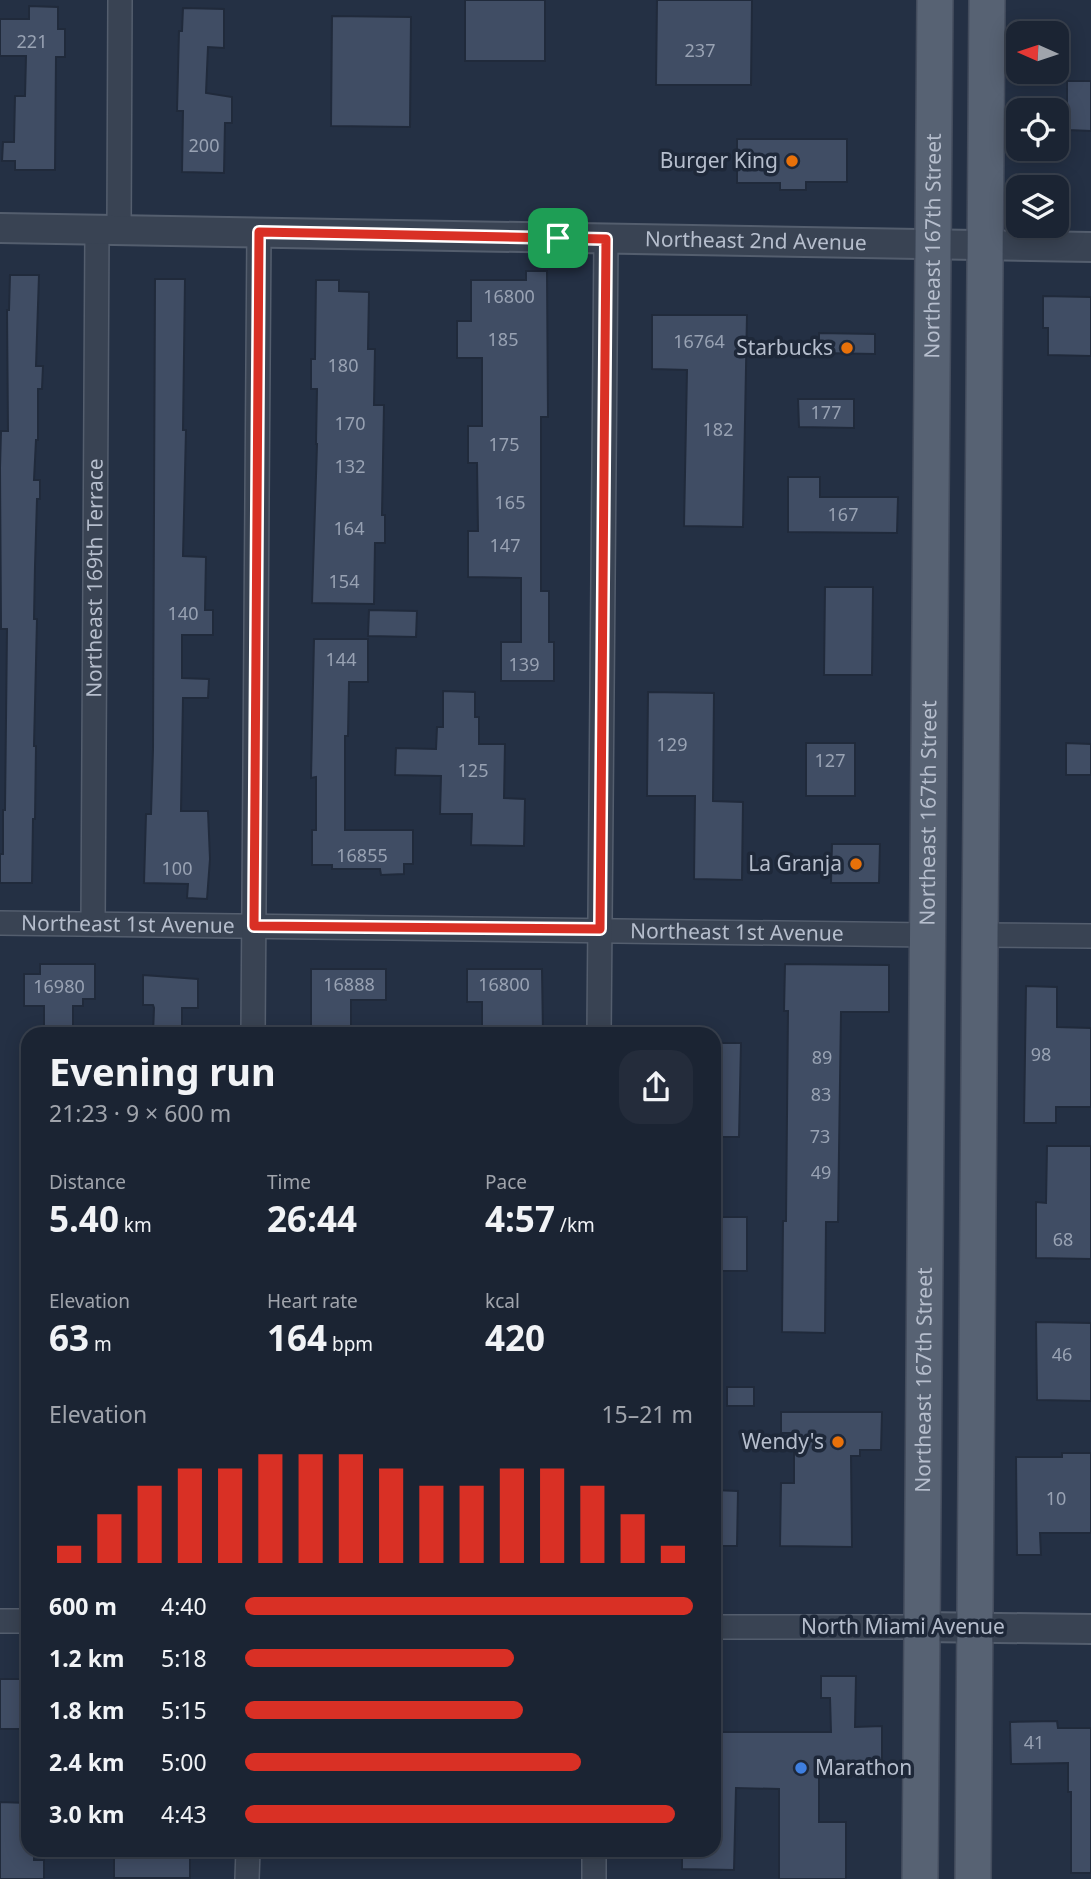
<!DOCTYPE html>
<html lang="en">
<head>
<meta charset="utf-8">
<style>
	:root { --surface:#1b2433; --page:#242c3b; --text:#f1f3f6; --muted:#a0a4ac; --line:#39414e; --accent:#d93025 }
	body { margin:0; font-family:"Noto Sans",sans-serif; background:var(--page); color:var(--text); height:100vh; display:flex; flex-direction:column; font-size:26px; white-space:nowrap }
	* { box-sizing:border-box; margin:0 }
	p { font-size:23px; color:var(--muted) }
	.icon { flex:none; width:38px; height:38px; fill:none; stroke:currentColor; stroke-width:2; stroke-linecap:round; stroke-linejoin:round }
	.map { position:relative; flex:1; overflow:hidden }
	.drawer { position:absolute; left:21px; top:1027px; width:700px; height:830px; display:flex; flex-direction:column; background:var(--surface); border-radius:21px; box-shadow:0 4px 18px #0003,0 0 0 2px var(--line) }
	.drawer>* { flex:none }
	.needle { width:46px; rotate:273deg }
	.buttons { position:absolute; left:1006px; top:21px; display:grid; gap:14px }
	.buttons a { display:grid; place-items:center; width:63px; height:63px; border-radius:14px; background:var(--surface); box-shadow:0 4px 18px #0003,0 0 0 2px var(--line); font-size:35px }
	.pin { position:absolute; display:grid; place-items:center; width:60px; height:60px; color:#fff; margin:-30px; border-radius:14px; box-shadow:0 4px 10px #0006 }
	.round { display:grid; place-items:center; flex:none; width:74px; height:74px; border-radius:21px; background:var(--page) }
	.head { display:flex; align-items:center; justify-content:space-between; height:119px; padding:0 28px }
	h1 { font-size:38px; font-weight:700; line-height:52px }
	.stats { display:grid; grid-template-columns:repeat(3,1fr); gap:10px; height:119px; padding:7px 28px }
	.stats div { display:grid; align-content:center }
	.stats b { font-size:35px; font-weight:700 }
	.stats small { font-size:19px; font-weight:400 }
	.stats p { font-size:19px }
	.chart { height:196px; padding:14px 28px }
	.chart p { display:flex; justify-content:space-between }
	.chart svg { width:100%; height:126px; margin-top:7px; stroke:var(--accent); stroke-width:6 }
	ul { padding:0 28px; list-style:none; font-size:23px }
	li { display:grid; grid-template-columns:112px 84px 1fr; align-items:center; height:52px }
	li i { height:18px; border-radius:9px; background:var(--accent) }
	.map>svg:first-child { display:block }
	.building { fill:#404d64; stroke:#202a3b; stroke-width:2 }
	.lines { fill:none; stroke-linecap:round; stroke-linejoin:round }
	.minor-casing { stroke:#545e6e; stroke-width:26 }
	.tertiary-casing { stroke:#545e6e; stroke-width:32 }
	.primary-casing { stroke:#434c5d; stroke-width:38 }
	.minor { stroke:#394353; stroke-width:23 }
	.tertiary { stroke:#394353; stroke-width:28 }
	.primary { stroke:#576273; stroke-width:35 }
	.route-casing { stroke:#fff; stroke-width:14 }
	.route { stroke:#d93025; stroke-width:9 }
	.food-dot { fill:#e8710a; stroke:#1e2839; stroke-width:2.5 }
	.shop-dot { fill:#3f7fe0; stroke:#1e2839; stroke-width:2.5 }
	.labels { text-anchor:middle; stroke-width:7; stroke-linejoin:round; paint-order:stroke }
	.number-label { font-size:18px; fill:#98a2b3 }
	.poi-label { font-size:21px; fill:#b6becd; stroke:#1e2839; text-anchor:end }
	.street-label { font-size:21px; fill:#b6becd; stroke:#1e2839 }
</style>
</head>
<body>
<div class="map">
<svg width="1091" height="1879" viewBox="0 0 1091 1879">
	<rect width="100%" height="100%" fill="#243044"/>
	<path class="building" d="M 465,0 L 545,0 L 545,61 L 465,61 Z
		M 657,0 L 752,0 L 751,85 L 656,85 Z
		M 29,6 L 58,7 L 58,29 L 65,29 L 65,57 L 56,57 L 55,170 L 15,170 L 15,161 L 2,161 L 3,142 L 14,142 L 15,96 L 25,96 L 26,56 L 0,56 L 0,19 L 29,19 Z
		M 183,8 L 224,9 L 224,48 L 208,47 L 206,93 L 232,97 L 232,123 L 225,123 L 224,173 L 182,172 L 183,111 L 177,111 L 179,31 L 182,31 Z
		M 332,16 L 411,17 L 410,127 L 331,126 Z
		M 1067,81 L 1091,81 L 1091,131 L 1067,130 Z
		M 737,139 L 847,139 L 847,182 L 806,182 L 806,190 L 780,190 L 780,183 L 737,183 Z
		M 526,271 L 547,271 L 548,417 L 541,417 L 541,591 L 549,591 L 549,642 L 554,642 L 554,681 L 501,681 L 501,642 L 521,642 L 521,578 L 468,577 L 468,531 L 478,531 L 477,463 L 468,463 L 468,426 L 482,426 L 482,358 L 457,358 L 457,321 L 471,321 L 471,280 L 526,280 Z
		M 10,275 L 39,275 L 36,366 L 43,366 L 42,389 L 38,389 L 38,440 L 36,440 L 34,480 L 40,480 L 40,499 L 37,499 L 35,566 L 34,619 L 37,619 L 34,746 L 36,746 L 35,819 L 33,819 L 32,883 L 0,883 L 0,854 L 3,854 L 3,810 L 5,810 L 7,629 L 1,629 L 0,468 L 1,431 L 8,431 L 7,310 L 9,310 Z
		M 155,279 L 185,279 L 183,430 L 186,430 L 183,556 L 206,557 L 205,610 L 213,610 L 213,635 L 182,635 L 182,678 L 209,679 L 208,698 L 183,698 L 181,811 L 208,811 L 210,859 L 207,899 L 187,898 L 188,884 L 144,883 L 146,814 L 151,814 L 153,750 Z
		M 316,280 L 339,280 L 339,291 L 369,292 L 368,349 L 375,349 L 374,405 L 384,405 L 382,515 L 385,515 L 385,543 L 375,543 L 374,604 L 312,603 L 317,444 L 316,444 L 317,389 L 311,389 L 311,359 L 315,359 Z
		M 1043,296 L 1091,297 L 1091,356 L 1048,355 L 1048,328 L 1043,328 Z
		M 652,315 L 747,315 L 743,527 L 684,526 L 687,370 L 652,369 Z
		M 819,333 L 875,334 L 875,354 L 819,353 Z
		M 798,399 L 854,399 L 854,428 L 799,427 Z
		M 788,477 L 820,477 L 820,497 L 898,497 L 897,533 L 788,532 Z
		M 825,587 L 873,587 L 872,675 L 824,675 Z
		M 369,610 L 417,611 L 416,637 L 368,636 Z
		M 314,639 L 368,639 L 368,682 L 349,682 L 348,736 L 345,736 L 345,830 L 413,830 L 413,864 L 404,864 L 404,874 L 381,875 L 380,869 L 332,869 L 332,865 L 312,865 L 312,830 L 316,830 L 316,777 L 311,778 Z
		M 443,691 L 475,692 L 475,717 L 479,717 L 479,744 L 505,744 L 504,798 L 525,799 L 524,846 L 471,845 L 472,814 L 440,814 L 441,776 L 395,775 L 396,748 L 436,749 L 437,727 L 443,727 Z
		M 648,692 L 714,693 L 713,801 L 743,802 L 742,880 L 694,879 L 695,796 L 647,796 Z
		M 806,743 L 855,743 L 855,796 L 806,796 Z
		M 1066,743 L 1091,744 L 1091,775 L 1066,775 Z
		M 832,844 L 880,844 L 879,883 L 831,883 Z
		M 40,964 L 95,964 L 95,999 L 83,999 L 83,1006 L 73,1006 L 73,1034 L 44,1034 L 44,1006 L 24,1006 L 24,974 L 40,974 Z
		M 785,964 L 889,965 L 889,1012 L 841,1012 L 838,1222 L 826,1222 L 825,1333 L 782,1332 L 783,1221 L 786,1221 L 788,1011 L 784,1011 Z
		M 311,969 L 386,969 L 386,1000 L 351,1000 L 351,1034 L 311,1034 Z
		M 467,969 L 542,969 L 543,1034 L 482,1034 L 482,1002 L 467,1002 Z
		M 143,975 L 198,979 L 198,1008 L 182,1008 L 182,1034 L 153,1034 L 154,1008 L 153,1005 L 143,1005 Z
		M 1026,986 L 1057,987 L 1057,1027 L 1091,1028 L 1091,1107 L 1056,1107 L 1056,1123 L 1024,1123 Z
		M 714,1043 L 741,1043 L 739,1137 L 714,1137 Z
		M 1047,1146 L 1091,1146 L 1091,1259 L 1036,1258 L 1036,1202 L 1046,1203 Z
		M 714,1217 L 747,1217 L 747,1271 L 714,1271 Z
		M 1036,1322 L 1091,1323 L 1091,1401 L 1037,1400 Z
		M 727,1387 L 754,1387 L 754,1406 L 727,1406 Z
		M 781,1412 L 882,1412 L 881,1450 L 860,1450 L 860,1456 L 851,1456 L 852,1547 L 780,1546 L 781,1483 L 794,1483 L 794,1433 L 781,1433 Z
		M 1062,1453 L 1091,1453 L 1091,1533 L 1040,1533 L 1041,1555 L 1017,1555 L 1016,1457 L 1062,1457 Z
		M 714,1490 L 738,1491 L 737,1546 L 714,1546 Z
		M 821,1676 L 856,1676 L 855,1727 L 882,1726 L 882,1767 L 819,1768 L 819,1822 L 846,1822 L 846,1879 L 779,1879 L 779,1789 L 736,1788 L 734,1870 L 682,1869 L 682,1850 L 714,1850 L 714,1732 L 831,1732 L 830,1698 L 821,1698 Z
		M 0,1679 L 28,1679 L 28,1729 L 0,1729 Z
		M 1057,1721 L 1058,1728 L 1091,1728 L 1091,1873 L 1071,1873 L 1071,1792 L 1068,1792 L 1068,1763 L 1011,1764 L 1010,1722 Z
		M 0,1802 L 28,1803 L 28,1850 L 34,1850 L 34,1860 L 44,1860 L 44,1879 L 0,1879 Z
		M 114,1850 L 190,1850 L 190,1878 L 114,1878 Z"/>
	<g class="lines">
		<defs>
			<g id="minor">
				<path d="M 119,230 L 120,0"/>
				<path id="s1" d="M 0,923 L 928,935"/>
				<path id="s2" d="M 93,924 L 97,230"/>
				<path d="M 980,935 L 1091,936"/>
				<path d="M 253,1034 L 259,232"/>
				<path d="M 599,1034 L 606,239"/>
				<path d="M 0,1621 L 28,1621"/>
				<path d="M 714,1627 L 922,1627"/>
				<path d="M 247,1879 L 248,1850"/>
				<path d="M 594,1879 L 594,1850"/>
			</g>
			<g id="tertiary">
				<path id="s3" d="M 0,228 L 1091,247"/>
				<path d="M 922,1627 L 1091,1629"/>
			</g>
			<g id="primary">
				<path id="s4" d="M 920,1879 L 935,0"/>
				<path d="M 973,1879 L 987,0"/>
			</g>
		</defs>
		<use href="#minor" class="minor-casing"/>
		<use href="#tertiary" class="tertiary-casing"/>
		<use href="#primary" class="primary-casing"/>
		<use href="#minor" class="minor"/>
		<use href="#tertiary" class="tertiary"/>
		<use href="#primary" class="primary"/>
	</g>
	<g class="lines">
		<defs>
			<path id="route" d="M 259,232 L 606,239 L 600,929 L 254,926 Z"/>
		</defs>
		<use href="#route" class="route-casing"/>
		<use href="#route" class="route"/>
	</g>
	<g class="food-dot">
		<circle cx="792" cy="161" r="7"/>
		<circle cx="847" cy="348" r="7"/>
		<circle cx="856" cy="864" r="7"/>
		<circle cx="838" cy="1442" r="7"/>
	</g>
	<circle class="shop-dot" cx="801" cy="1768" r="7"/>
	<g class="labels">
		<g class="number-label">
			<text x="32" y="48">221</text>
			<text x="700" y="57">237</text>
			<text x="204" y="152">200</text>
			<text x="509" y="303">16800</text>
			<text x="503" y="346">185</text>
			<text x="699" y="348">16764</text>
			<text x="343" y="372">180</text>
			<text x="826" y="419">177</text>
			<text x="350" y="430">170</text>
			<text x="718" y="436">182</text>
			<text x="504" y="451">175</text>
			<text x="350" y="473">132</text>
			<text x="510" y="509">165</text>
			<text x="843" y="521">167</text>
			<text x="349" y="535">164</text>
			<text x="505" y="552">147</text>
			<text x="344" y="588">154</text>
			<text x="183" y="620">140</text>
			<text x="341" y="666">144</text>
			<text x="524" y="671">139</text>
			<text x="672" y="751">129</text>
			<text x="830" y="767">127</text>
			<text x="473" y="777">125</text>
			<text x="362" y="862">16855</text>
			<text x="177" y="875">100</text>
			<text x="349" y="991">16888</text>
			<text x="504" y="991">16800</text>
			<text x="59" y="993">16980</text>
			<text x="1041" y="1061">98</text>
			<text x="822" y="1064">89</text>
			<text x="821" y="1101">83</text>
			<text x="820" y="1143">73</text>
			<text x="821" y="1179">49</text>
			<text x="1063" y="1246">68</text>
			<text x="1062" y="1361">46</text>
			<text x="1056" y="1505">10</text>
			<text x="1034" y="1749">41</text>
		</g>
		<g class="poi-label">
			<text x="778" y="168">Burger King</text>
			<text x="833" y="355">Starbucks</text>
			<text x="842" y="871">La Granja</text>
			<text x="824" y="1449">Wendy's</text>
			<text x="815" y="1775" text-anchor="start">Marathon</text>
		</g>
		<g class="street-label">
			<text dy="7" stroke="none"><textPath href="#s3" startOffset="756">Northeast 2nd Avenue</textPath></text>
			<text dy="7" stroke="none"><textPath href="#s4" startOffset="1633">Northeast 167th Street</textPath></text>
			<text dy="7" stroke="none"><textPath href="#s2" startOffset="346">Northeast 169th Terrace</textPath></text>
			<text dy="7" stroke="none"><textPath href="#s4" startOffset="1066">Northeast 167th Street</textPath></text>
			<text dy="7" stroke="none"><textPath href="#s1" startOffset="128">Northeast 1st Avenue</textPath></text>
			<text dy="7" stroke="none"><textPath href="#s1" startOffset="737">Northeast 1st Avenue</textPath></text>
			<text dy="7" stroke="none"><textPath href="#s4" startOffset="499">Northeast 167th Street</textPath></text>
			<text x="903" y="1634">North Miami Avenue</text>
		</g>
	</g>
</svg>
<div class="buttons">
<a><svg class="needle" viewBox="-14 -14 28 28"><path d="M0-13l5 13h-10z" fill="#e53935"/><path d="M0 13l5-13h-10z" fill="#a0a4ac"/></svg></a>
<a><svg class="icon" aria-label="locate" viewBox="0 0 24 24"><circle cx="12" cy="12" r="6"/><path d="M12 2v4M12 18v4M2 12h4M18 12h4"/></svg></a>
<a><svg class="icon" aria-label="layers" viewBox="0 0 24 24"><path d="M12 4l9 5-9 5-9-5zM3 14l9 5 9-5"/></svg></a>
</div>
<div class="pin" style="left:558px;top:238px;background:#1e9e55"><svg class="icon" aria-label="arrive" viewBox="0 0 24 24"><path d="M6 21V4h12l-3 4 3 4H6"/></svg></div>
<section class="drawer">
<div class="head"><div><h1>Evening run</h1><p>21:23 · 9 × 600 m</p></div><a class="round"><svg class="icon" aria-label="share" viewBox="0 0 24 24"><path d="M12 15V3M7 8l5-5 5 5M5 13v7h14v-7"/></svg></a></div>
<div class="stats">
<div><p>Distance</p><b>5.40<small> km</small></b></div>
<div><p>Time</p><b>26:44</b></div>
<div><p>Pace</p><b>4:57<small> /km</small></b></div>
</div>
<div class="stats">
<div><p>Elevation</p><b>63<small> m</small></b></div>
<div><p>Heart rate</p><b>164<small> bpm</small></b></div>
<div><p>kcal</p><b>420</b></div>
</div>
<div class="chart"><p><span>Elevation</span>15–21 m</p>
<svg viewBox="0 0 160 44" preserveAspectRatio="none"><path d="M5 44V38M15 44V27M25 44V17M35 44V11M45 44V11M55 44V6M65 44V6M75 44V6M85 44V11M95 44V17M105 44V17M115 44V11M125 44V11M135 44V17M145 44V27M155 44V38"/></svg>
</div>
<ul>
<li><b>600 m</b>4:40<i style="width:100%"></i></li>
<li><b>1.2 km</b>5:18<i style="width:60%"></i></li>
<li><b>1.8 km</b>5:15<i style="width:62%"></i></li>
<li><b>2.4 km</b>5:00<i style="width:75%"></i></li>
<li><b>3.0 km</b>4:43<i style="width:96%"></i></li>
</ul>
</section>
</div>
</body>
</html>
